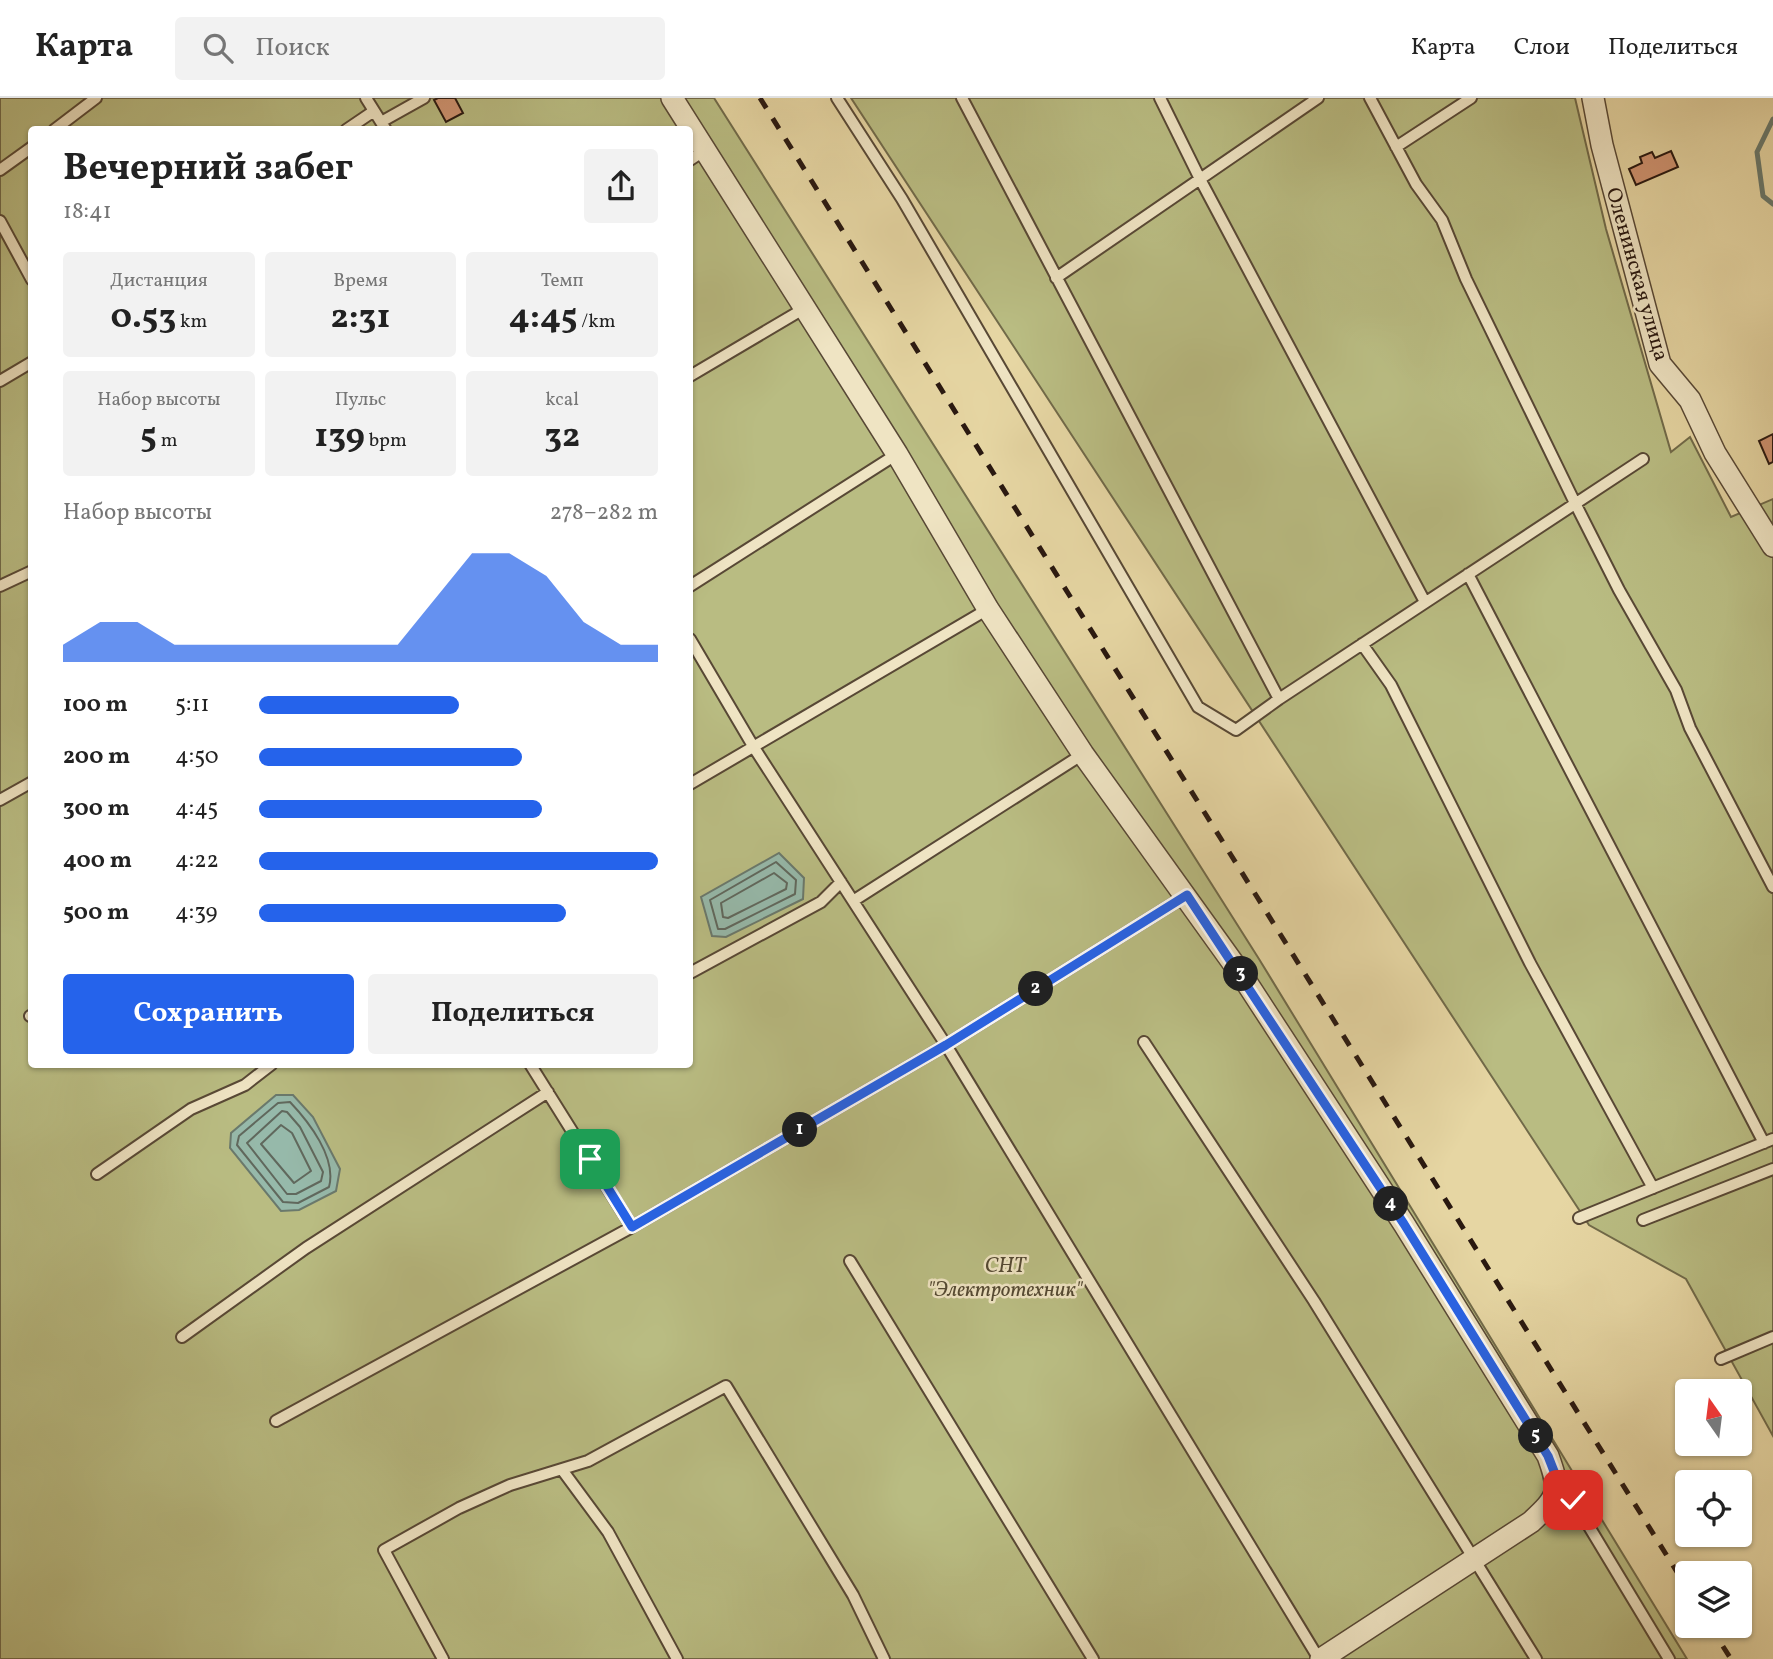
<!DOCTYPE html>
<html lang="ru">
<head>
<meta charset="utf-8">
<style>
	:root { --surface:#fff; --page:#f2f2f2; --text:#222; --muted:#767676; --line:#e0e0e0; --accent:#2563eb }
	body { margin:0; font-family:Vollkorn,serif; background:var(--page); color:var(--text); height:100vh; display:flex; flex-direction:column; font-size:26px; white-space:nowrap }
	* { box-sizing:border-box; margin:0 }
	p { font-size:23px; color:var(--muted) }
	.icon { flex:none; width:38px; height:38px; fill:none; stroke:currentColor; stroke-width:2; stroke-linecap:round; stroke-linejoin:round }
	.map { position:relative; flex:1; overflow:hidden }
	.side { position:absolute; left:28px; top:28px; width:665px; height:942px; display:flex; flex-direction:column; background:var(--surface); border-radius:7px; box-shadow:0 2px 5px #0004 }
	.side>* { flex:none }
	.needle { width:46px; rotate:346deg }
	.controls { position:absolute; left:1675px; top:1281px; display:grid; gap:14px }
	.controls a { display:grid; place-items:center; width:77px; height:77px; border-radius:7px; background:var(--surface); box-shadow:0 2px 5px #0004; font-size:35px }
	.pin { position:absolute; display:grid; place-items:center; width:60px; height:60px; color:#fff; margin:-30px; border-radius:14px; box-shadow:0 4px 10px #0006 }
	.km { position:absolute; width:35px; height:35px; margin:-18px; border-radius:50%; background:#222; color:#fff; font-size:19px; line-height:35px; text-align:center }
	.round { display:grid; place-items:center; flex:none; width:74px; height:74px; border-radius:7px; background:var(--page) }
	.headline { display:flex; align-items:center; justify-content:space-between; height:119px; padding:0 35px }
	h1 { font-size:38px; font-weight:700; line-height:52px }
	.figures { display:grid; grid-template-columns:repeat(3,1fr); gap:10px; height:119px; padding:7px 35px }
	.figures div { display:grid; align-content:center; border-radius:7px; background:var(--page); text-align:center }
	.figures b { font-size:35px; font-weight:700 }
	.figures small { font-size:19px; font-weight:400 }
	.figures p { font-size:19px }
	.chart { height:196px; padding:14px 35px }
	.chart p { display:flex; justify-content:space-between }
	.chart svg { width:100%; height:126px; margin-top:7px; fill:var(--accent); opacity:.7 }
	.action { display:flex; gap:14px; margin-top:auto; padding:14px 35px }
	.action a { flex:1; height:80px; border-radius:7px; background:var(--accent); color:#fff; font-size:28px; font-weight:700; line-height:80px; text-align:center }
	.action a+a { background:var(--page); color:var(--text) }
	ul { padding:0 35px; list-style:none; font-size:23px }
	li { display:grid; grid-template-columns:112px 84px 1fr; align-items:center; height:52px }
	li i { height:18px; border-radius:9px; background:var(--accent) }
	header { display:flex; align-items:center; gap:42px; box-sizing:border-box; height:98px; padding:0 35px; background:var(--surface); border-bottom:2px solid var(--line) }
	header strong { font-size:33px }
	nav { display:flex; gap:38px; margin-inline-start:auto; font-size:24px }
	.search { width:490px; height:63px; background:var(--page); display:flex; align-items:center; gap:18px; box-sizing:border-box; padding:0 24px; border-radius:7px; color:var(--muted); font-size:26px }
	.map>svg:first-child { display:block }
	.green { fill:#b9bc82; stroke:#716a49; stroke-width:2; fill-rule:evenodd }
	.water { fill:#96b9aa; stroke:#6a796c; stroke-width:2 }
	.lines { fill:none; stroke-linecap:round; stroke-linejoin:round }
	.shore { stroke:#60685d; stroke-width:2 }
	.stream { stroke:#6a796c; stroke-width:5 }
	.building { fill:#d09472; stroke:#291810; stroke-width:2 }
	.lane-casing { stroke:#584835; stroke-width:14 }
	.street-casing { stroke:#584835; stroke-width:24 }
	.lane { stroke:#efe4c3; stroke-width:10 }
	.street { stroke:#efe4c3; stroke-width:21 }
	.rail { stroke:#291810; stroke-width:5; stroke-dasharray:12 12; stroke-linecap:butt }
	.route-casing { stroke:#fff; stroke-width:14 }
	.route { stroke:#2563eb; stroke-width:9 }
	.labels { text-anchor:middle; stroke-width:5; stroke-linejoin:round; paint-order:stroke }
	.street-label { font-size:21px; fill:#291810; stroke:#efe4c3 }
	.park-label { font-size:21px; font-style:italic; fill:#544932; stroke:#efe4c3 }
</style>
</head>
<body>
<header>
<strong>Карта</strong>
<div class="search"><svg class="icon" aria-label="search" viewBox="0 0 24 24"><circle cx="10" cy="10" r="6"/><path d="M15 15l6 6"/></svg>Поиск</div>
<nav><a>Карта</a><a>Слои</a><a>Поделиться</a></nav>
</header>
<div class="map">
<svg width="1773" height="1561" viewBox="0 0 1773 1561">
	<rect width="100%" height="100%" fill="#e6d6a3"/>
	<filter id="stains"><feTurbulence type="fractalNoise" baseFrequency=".00286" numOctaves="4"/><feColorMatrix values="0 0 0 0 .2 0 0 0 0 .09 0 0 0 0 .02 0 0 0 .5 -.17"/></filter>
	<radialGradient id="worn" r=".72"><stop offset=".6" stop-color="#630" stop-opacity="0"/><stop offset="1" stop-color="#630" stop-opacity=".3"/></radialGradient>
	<path class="green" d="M 0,0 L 714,0 L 1259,861 L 1687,1561 L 0,1561 ZM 32,32 L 690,32 L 690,966 L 32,966 Z
		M 851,0 L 1575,0 L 1606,131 L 1671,354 L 1690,339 L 1731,419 L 1773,401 L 1773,1338 L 1686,1181 L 1589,1127 Z"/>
	<path class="water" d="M 779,755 L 804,780 L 803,801 L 726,839 L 712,838 L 701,799 Z
		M 276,997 L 293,997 L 313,1019 L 340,1071 L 336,1093 L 299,1112 L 281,1113 L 230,1050 L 231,1035 Z"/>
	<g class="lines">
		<path class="shore" d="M 776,764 L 796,782 L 795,796 L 725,831 L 718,831 L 710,802 Z
			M 774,775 L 787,785 L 786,791 L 728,820 L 723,819 L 721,805 Z
			M 290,1004 C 309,1024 337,1060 329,1089 L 298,1105 L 283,1104 L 237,1047 L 239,1038 L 278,1005 Z
			M 282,1013 L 287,1014 L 300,1029 L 323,1074 L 321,1083 L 296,1096 L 287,1096 L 247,1045 Z
			M 281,1027 L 292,1035 L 311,1073 L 294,1085 L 261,1046 Z"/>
		<path class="stream" d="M 1773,21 L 1757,54 L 1763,98 L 1773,106"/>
	</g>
	<path class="building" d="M 438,0 L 455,0 L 463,15 L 446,24 L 434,2 Z
		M 1671,53 L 1678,69 L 1636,87 L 1629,71 L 1642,65 L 1640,59 L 1652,54 L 1655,60 Z
		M 1773,336 L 1773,364 L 1769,366 L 1759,343 Z"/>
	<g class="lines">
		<defs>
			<path id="lane" d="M 366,0 L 386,32
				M 837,0 L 902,101 L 1198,609 L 1236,632 L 1279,601 L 1643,361
				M 962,0 L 1279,601
				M 1160,0 L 1200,81 L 1425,504
				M 1370,0 L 1416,86 L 1442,122 L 1466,181 L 1575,405 L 1619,492 L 1676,592 L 1690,630 L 1773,789
				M 381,24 L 424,0
				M 54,32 L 96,0
				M 346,32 L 374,13
				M 1396,49 L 1471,0
				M 690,62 L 705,52
				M 0,72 L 32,49
				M 0,123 L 32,182
				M 1056,180 L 1318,0
				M 690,278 L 805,210
				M 0,283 L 32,264
				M 1468,476 L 1764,1045
				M 0,488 L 32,473
				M 690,488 L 897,356
				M 690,541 L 753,648 L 946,947 L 1319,1561
				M 1362,546 L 1391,587 L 1530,865 L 1653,1090
				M 690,686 L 988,511
				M 0,702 L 32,684
				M 853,803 L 1083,656
				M 690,875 L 821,804 L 841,784
				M 30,918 L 32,917
				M 1144,944 L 1314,1203 L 1536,1561
				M 530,966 L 632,1129
				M 97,1076 L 191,1011 L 245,987 L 272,966
				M 1579,1120 L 1773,1041
				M 1643,1122 L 1773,1071
				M 850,1163 L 1093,1561
				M 182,1239 L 306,1150 L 548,994
				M 1721,1261 L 1773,1239
				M 276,1323 L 632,1129 L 946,947 L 1187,797
				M 563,1373 L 608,1434 L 677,1561
				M 1557,1383 L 1573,1402 L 1669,1561
				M 443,1561 L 384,1452 L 459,1410 L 510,1387 L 588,1363 L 726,1288 L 853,1497 L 884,1561"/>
			<path id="street" d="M 672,0 L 897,356 L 988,511 L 1083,656 L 1241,876 L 1404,1126 L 1548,1358 C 1561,1394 1559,1398 1531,1424 L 1321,1561
				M 1593,0 L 1602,47 L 1660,266 L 1690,302 L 1715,355 L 1773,448"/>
		</defs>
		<use href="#lane" class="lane-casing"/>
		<use href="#street" class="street-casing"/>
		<use href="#lane" class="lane"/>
		<use href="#street" class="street"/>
		<path class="rail" d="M 760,0 L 1687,1490
			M 1710,1528 L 1731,1561"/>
	</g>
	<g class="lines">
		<defs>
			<path id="route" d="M 590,1061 L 632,1129 L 946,947 L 1187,797 L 1404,1126 L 1548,1358 L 1557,1381 L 1573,1402"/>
		</defs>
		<use href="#route" class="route-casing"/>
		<use href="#route" class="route"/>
	</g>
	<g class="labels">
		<g class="street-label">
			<text transform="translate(1638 176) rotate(74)" y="7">Оленинская улица</text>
		</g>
		<g class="park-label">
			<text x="1005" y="1174">СНТ<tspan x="1005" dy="24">"Электротехник"</tspan></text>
		</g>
	</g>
	<rect width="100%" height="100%" filter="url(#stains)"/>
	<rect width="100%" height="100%" fill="url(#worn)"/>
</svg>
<div class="controls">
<a><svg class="needle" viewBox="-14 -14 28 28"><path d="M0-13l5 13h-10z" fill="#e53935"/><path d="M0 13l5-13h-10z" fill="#767676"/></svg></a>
<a><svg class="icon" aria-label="locate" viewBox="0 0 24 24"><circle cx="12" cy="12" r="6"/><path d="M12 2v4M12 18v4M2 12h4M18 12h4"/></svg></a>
<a><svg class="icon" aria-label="layers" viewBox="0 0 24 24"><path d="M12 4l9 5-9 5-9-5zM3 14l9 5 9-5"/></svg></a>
</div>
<div class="pin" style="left:590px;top:1061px;background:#1e9e55"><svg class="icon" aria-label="arrive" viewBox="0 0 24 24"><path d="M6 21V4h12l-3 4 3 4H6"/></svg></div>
<div class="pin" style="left:1573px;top:1402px;background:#d93025"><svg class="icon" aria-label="check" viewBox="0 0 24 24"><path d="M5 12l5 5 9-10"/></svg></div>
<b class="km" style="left:800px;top:1032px">1</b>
<b class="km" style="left:1036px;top:891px">2</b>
<b class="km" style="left:1241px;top:876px">3</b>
<b class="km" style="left:1391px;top:1106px">4</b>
<b class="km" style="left:1536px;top:1338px">5</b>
<section class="side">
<div class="headline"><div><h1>Вечерний забег</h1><p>18:41</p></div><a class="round"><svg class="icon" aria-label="share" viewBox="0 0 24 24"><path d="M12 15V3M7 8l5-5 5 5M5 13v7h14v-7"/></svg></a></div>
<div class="figures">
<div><p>Дистанция</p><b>0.53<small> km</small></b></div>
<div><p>Время</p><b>2:31</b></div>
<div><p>Темп</p><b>4:45<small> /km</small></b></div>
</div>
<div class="figures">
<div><p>Набор высоты</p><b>5<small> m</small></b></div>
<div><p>Пульс</p><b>139<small> bpm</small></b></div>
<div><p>kcal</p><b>32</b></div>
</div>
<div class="chart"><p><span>Набор высоты</span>278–282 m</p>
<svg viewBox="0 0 160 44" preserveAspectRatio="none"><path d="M0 44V38L10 30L20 30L30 38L40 38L50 38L60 38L70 38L80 38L90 38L100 22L110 6L120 6L130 14L140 30L150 38L160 38V44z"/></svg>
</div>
<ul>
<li><b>100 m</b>5:11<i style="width:50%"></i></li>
<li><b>200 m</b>4:50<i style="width:66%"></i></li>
<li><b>300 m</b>4:45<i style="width:71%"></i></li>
<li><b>400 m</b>4:22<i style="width:100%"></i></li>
<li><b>500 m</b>4:39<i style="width:77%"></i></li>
</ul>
<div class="action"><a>Сохранить</a><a>Поделиться</a></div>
</section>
</div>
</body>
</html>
